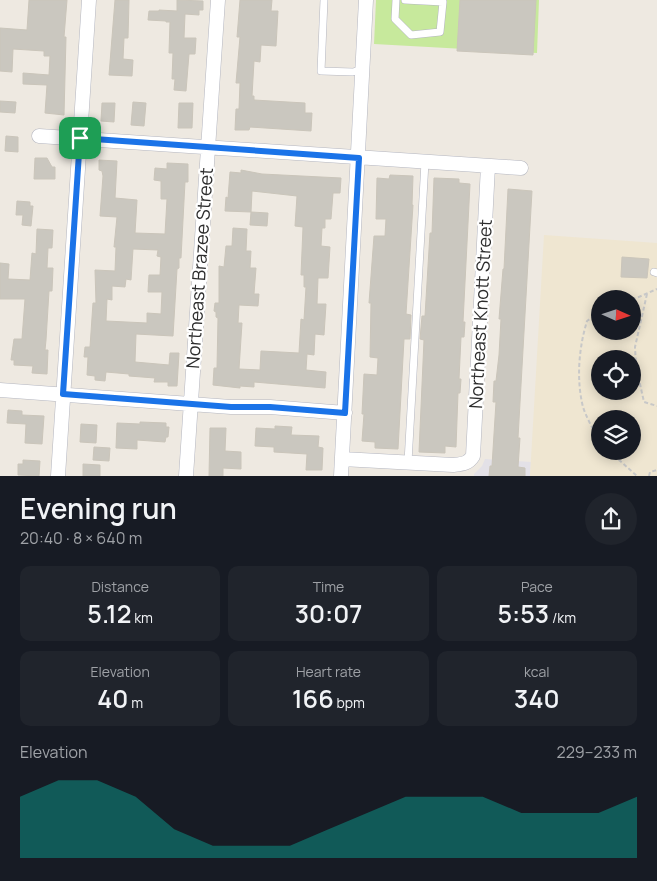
<!DOCTYPE html>
<html lang="en">
<head>
<meta charset="utf-8">
<style>
	:root { --surface:#171b24; --page:#20242c; --text:#f1f3f6; --muted:#9ea1a6; --accent:#0f766e }
	body { margin:0; font-family:Manrope,sans-serif; background:var(--page); color:var(--text); height:100vh; display:flex; flex-direction:column; font-size:19px; white-space:nowrap }
	* { box-sizing:border-box; margin:0 }
	p { font-size:16px; color:var(--muted) }
	.icon { flex:none; width:28px; height:28px; fill:none; stroke:currentColor; stroke-width:2; stroke-linecap:round; stroke-linejoin:round }
	.map { position:relative; height:476px; overflow:hidden }
	.details { display:flex; flex-direction:column; background:var(--surface); flex:1 }
	.details>* { flex:none }
	.needle { width:32px; rotate:93deg }
	.controls { position:absolute; left:591px; top:290px; display:grid; gap:10px }
	.controls a { display:grid; place-items:center; width:50px; height:50px; border-radius:50%; background:var(--surface); box-shadow:0 2px 12px #0003; font-size:25px }
	.pin { position:absolute; display:grid; place-items:center; width:42px; height:42px; color:#fff; margin:-21px; border-radius:10px; box-shadow:0 2px 8px #0006 }
	.round { display:grid; place-items:center; flex:none; width:52px; height:52px; border-radius:26px; background:var(--page) }
	.summary { display:flex; align-items:center; justify-content:space-between; height:85px; padding:0 20px }
	h1 { font-size:28px; font-weight:600; line-height:38px }
	.figures { display:grid; grid-template-columns:repeat(3,1fr); gap:8px; height:85px; padding:5px 20px }
	.figures div { display:grid; align-content:center; border-radius:10px; background:var(--page); text-align:center }
	.figures b { font-size:25px; font-weight:600 }
	.figures small { font-size:14px; font-weight:400 }
	.figures p { font-size:14px }
	.chart { height:140px; padding:10px 20px }
	.chart p { display:flex; justify-content:space-between }
	.chart svg { width:100%; height:90px; margin-top:5px; fill:var(--accent); opacity:.7 }
	.map>svg:first-child { display:block }
	.industrial { fill:#e3e1e7 }
	.education { fill:#efe6d1; fill-rule:evenodd }
	.pitch { fill:#c7e99c }
	.building { fill:#cac7bf; stroke:#cac5ba; fill-rule:evenodd }
	.lines { fill:none; stroke-linecap:round; stroke-linejoin:round }
	.service-casing { stroke:#b4b6c0; stroke-width:8 }
	.minor-casing { stroke:#b4b6c0; stroke-width:15 }
	.path { stroke:#c8c8c8; stroke-width:2; stroke-dasharray:4 2.5; stroke-linecap:butt }
	.service { stroke:#fff; stroke-width:7 }
	.minor { stroke:#fff; stroke-width:14 }
	.route-casing { stroke:#fff; stroke-width:10 }
	.route { stroke:#1a73e8; stroke-width:6 }
	.labels { text-anchor:middle; stroke-width:4.5; stroke-linejoin:round; paint-order:stroke }
	.street-label { font-size:18px; fill:#2d2d2d; stroke:#fff }
</style>
</head>
<body>
<div class="map">
<svg width="657" height="476" viewBox="0 0 657 476">
	<rect width="100%" height="100%" fill="#eee9e1"/>
	<path class="industrial" d="M 485,459 L 531,462 L 530,476 L 474,476 L 474,474 L 482,466 Z"/>
	<path class="education" d="M 544,235 L 657,243 L 657,476 L 530,476 ZM 600,299 L 632,299 L 632,331 L 600,331 ZM 600,359 L 632,359 L 632,391 L 600,391 ZM 600,419 L 632,419 L 632,451 L 600,451 Z"/>
	<path class="pitch" d="M 376,0 L 539,0 L 537,53 L 374,44 Z"/>
	<path class="building" d="M 29,0 L 67,0 L 64,37 L 66,37 L 64,115 L 45,113 L 47,85 L 23,84 L 23,73 L 49,75 L 50,56 L 44,56 L 44,51 L 13,49 L 12,72 L 0,71 L 0,28 L 27,30 Z
		M 115,0 L 129,0 L 128,38 L 124,38 L 123,59 L 133,60 L 132,76 L 109,75 Z
		M 177,0 L 203,1 L 203,10 L 199,10 L 199,15 L 185,14 L 184,38 L 196,38 L 195,54 L 189,54 L 186,91 L 174,90 L 175,79 L 172,79 L 173,53 L 169,53 L 170,22 L 166,22 L 166,21 L 148,20 L 149,11 L 159,11 L 159,10 L 177,11 Z
		M 240,0 L 272,0 L 271,11 L 278,11 L 276,46 L 261,45 L 260,62 L 254,61 L 252,96 L 254,96 L 254,100 L 305,103 L 305,113 L 312,113 L 311,131 L 250,127 L 249,130 L 235,130 L 236,109 L 239,109 L 240,83 L 236,83 L 240,37 L 237,37 Z
		M 460,0 L 536,0 L 533,55 L 457,51 Z
		M 0,101 L 16,102 L 15,113 L 0,112 Z
		M 133,102 L 146,103 L 144,126 L 131,125 Z
		M 102,103 L 115,103 L 114,122 L 101,121 Z
		M 179,103 L 193,103 L 192,128 L 178,128 Z
		M 6,136 L 18,137 L 18,152 L 5,151 Z
		M 35,158 L 47,158 L 52,167 L 55,167 L 55,179 L 34,179 Z
		M 99,160 L 117,161 L 115,198 L 137,200 L 135,233 L 165,234 L 167,199 L 161,199 L 161,181 L 154,180 L 155,168 L 167,169 L 167,163 L 188,164 L 188,182 L 185,182 L 181,258 L 179,258 L 179,268 L 177,269 L 173,336 L 136,334 L 135,362 L 169,365 L 170,353 L 179,353 L 177,386 L 168,386 L 168,382 L 154,382 L 155,378 L 129,376 L 129,374 L 106,372 L 105,381 L 95,380 L 95,376 L 87,375 L 88,357 L 84,357 L 85,347 L 90,347 L 93,303 L 96,303 L 95,270 L 115,271 L 116,247 L 114,247 L 117,217 L 100,216 L 103,176 L 102,171 L 99,170 ZM 133,249 L 158,250 L 157,256 L 161,257 L 160,275 L 149,275 L 148,292 L 162,292 L 161,314 L 147,313 L 147,323 L 106,321 L 107,299 L 112,300 L 112,286 L 125,287 L 126,279 L 131,280 Z
		M 241,170 L 262,174 L 341,178 L 340,193 L 333,193 L 331,219 L 325,219 L 325,228 L 322,228 L 321,246 L 330,247 L 328,278 L 318,278 L 317,304 L 326,304 L 324,335 L 315,334 L 314,355 L 307,354 L 306,370 L 326,372 L 325,388 L 254,382 L 254,387 L 240,386 L 240,388 L 213,385 L 214,368 L 217,368 L 218,318 L 216,317 L 216,312 L 214,311 L 215,303 L 219,303 L 219,266 L 224,267 L 226,246 L 232,246 L 233,228 L 247,229 L 246,251 L 251,251 L 250,268 L 256,268 L 254,294 L 259,294 L 258,306 L 239,305 L 238,323 L 242,323 L 239,369 L 260,370 L 261,351 L 299,353 L 301,319 L 304,320 L 306,287 L 304,287 L 304,275 L 301,275 L 303,227 L 295,226 L 297,196 L 252,191 L 251,212 L 225,211 L 226,197 L 228,198 L 230,172 L 241,173 Z
		M 390,175 L 413,176 L 412,205 L 413,205 L 406,314 L 411,315 L 410,339 L 404,339 L 398,449 L 375,448 L 375,442 L 362,441 L 364,414 L 362,414 L 364,374 L 377,375 L 378,358 L 370,357 L 371,303 L 369,303 L 374,236 L 385,236 L 386,219 L 376,219 L 377,178 L 389,179 Z
		M 434,178 L 459,179 L 459,183 L 470,184 L 463,322 L 465,322 L 464,337 L 461,337 L 459,379 L 461,379 L 460,393 L 458,393 L 456,447 L 445,446 L 445,453 L 419,452 L 424,340 L 420,339 L 422,316 L 425,316 L 430,233 L 432,233 Z
		M 508,189 L 532,191 L 518,438 L 520,438 L 518,467 L 525,468 L 525,476 L 489,476 L 490,466 L 492,466 L 496,402 L 493,402 L 494,381 L 496,381 L 499,355 L 501,319 L 499,319 L 503,269 L 504,269 Z
		M 17,201 L 30,202 L 30,206 L 33,206 L 31,226 L 22,225 L 23,215 L 16,215 Z
		M 251,212 L 268,213 L 267,226 L 250,225 Z
		M 37,229 L 53,230 L 52,248 L 48,248 L 47,268 L 53,268 L 52,291 L 49,291 L 46,340 L 45,350 L 48,350 L 47,374 L 32,373 L 33,366 L 14,365 L 14,360 L 11,360 L 14,339 L 22,339 L 25,299 L 0,299 L 0,263 L 9,264 L 8,279 L 30,280 L 32,253 L 36,254 Z
		M 622,257 L 649,259 L 647,278 L 621,277 Z
		M 8,410 L 22,411 L 22,415 L 44,416 L 42,444 L 25,443 L 26,424 L 7,423 Z
		M 140,422 L 166,423 L 166,427 L 169,427 L 168,437 L 166,437 L 165,442 L 137,440 L 137,449 L 116,448 L 117,423 L 140,424 Z
		M 81,424 L 97,425 L 96,443 L 80,442 Z
		M 275,426 L 292,427 L 291,435 L 319,436 L 318,447 L 323,448 L 322,470 L 306,470 L 307,454 L 274,452 L 274,447 L 255,446 L 256,428 L 275,429 Z
		M 210,428 L 226,428 L 225,451 L 241,452 L 241,469 L 223,468 L 223,476 L 209,476 Z
		M 94,447 L 110,448 L 109,461 L 93,460 Z
		M 23,460 L 40,461 L 39,476 L 18,475 L 18,464 L 23,464 Z
		M 83,464 L 100,465 L 100,476 L 83,476 Z"/>
	<g class="lines">
		<defs>
			<path id="service" d="M 324,0 L 321,71 L 353,72 L 363,69
				M 396,0 L 395,19 L 411,35 L 440,32 L 443,2 L 405,0
				M 654,272 L 657,273
				M 408,462 L 425,162"/>
			<path id="minor" d="M 39,136 L 521,168
				M 0,390 L 231,407 L 270,407 L 345,413
				M 342,459 L 453,465 C 462,464 468,464 473,456 L 488,166
				M 58,476 L 89,0
				M 186,476 L 218,0
				M 341,476 L 366,0"/>
		</defs>
		<use href="#service" class="service-casing"/>
		<use href="#minor" class="minor-casing"/>
		<path class="path" d="M 647,294 L 635,347 L 636,366 L 644,402 L 657,406
			M 632,300 L 657,289
			M 600,312 L 587,321 C 579,347 576,379 583,407 C 587,419 594,431 600,442
			M 609,451 L 637,476
			M 649,476 L 650,472 L 657,470"/>
		<use href="#service" class="service"/>
		<use href="#minor" class="minor"/>
	</g>
	<g class="lines">
		<defs>
			<path id="route" d="M 80,138 L 359,158 L 345,413 L 270,407 L 231,407 L 63,394 Z"/>
		</defs>
		<use href="#route" class="route-casing"/>
		<use href="#route" class="route"/>
	</g>
	<g class="labels">
		<g class="street-label">
			<text transform="translate(200 268) rotate(-86)" y="6">Northeast Brazee Street</text>
			<text transform="translate(481 314) rotate(-87)" y="6">Northeast Knott Street</text>
		</g>
	</g>
</svg>
<div class="controls">
<a><svg class="needle" viewBox="-14 -14 28 28"><path d="M0-13l5 13h-10z" fill="#e53935"/><path d="M0 13l5-13h-10z" fill="#9ea1a6"/></svg></a>
<a><svg class="icon" aria-label="locate" viewBox="0 0 24 24"><circle cx="12" cy="12" r="6"/><path d="M12 2v4M12 18v4M2 12h4M18 12h4"/></svg></a>
<a><svg class="icon" aria-label="layers" viewBox="0 0 24 24"><path d="M12 4l9 5-9 5-9-5zM3 14l9 5 9-5"/></svg></a>
</div>
<div class="pin" style="left:80px;top:138px;background:#1e9e55"><svg class="icon" aria-label="arrive" viewBox="0 0 24 24"><path d="M6 21V4h12l-3 4 3 4H6"/></svg></div>
</div>
<section class="details">
<div class="summary"><div><h1>Evening run</h1><p>20:40 · 8 × 640 m</p></div><a class="round"><svg class="icon" aria-label="share" viewBox="0 0 24 24"><path d="M12 15V3M7 8l5-5 5 5M5 13v7h14v-7"/></svg></a></div>
<div class="figures">
<div><p>Distance</p><b>5.12<small> km</small></b></div>
<div><p>Time</p><b>30:07</b></div>
<div><p>Pace</p><b>5:53<small> /km</small></b></div>
</div>
<div class="figures">
<div><p>Elevation</p><b>40<small> m</small></b></div>
<div><p>Heart rate</p><b>166<small> bpm</small></b></div>
<div><p>kcal</p><b>340</b></div>
</div>
<div class="chart"><p><span>Elevation</span>229–233 m</p>
<svg viewBox="0 0 160 44" preserveAspectRatio="none"><path d="M0 44V14L10 6L20 6L30 14L40 30L50 38L60 38L70 38L80 30L90 22L100 14L110 14L120 14L130 22L140 22L150 22L160 14V44z"/></svg>
</div>
</section>
</body>
</html>
